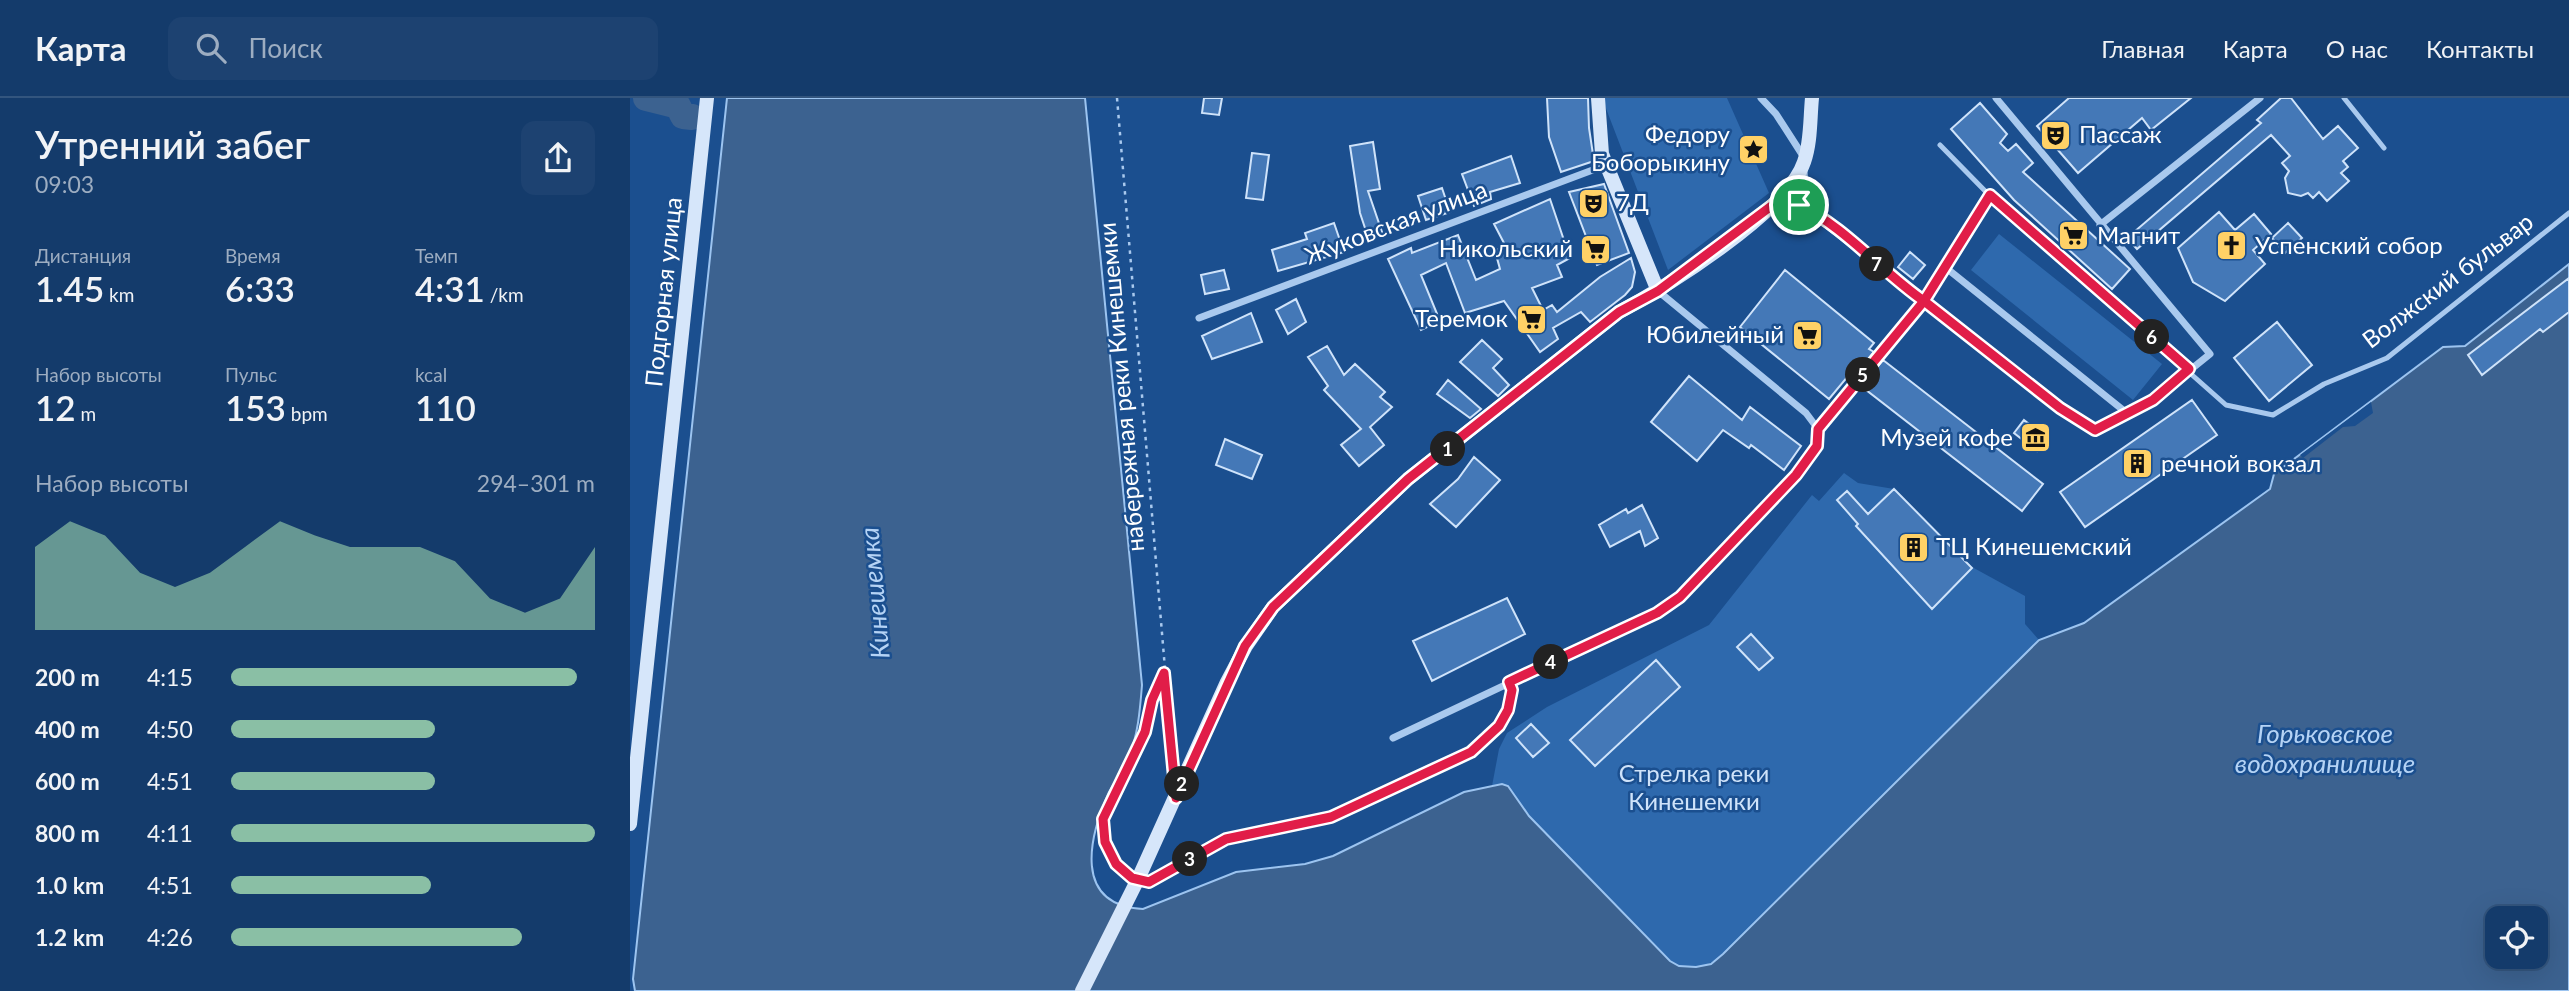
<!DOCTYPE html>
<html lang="ru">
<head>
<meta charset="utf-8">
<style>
	:root { --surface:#143b6b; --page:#1d4271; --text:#f1f3f6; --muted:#9dadc1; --line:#33557e; --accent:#8abfa5 }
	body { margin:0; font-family:Lato,sans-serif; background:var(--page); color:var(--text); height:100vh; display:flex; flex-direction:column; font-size:26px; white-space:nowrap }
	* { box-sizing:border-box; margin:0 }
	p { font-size:23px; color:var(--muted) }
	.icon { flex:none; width:38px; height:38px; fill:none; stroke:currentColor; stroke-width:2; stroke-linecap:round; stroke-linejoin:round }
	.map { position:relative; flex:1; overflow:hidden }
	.details { display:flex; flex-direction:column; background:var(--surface); width:630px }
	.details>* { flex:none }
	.tools { position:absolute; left:1855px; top:808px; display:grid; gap:14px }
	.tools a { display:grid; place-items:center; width:63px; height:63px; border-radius:14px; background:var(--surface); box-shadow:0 7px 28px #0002,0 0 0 2px var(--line); font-size:35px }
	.pin { position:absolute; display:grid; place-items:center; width:60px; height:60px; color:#fff; margin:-30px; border:4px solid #fff; border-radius:50%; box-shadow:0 2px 7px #0007 }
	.km { position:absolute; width:35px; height:35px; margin:-18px; border-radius:50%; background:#222; color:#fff; font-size:19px; line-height:35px; text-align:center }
	.round { display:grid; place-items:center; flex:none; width:74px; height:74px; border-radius:14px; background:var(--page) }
	.summary { display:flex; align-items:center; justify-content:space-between; height:119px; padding:0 35px }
	h1 { font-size:38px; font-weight:600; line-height:52px }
	.stats { display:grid; grid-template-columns:repeat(3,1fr); gap:10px; height:119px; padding:7px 35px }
	.stats div { display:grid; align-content:center }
	.stats b { font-size:35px; font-weight:600 }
	.stats small { font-size:19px; font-weight:400 }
	.stats p { font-size:19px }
	.chart { height:196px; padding:14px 35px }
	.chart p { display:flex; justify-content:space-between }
	.chart svg { width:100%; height:126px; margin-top:7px; fill:var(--accent); opacity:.7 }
	ul { padding:0 35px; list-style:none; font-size:23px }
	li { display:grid; grid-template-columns:112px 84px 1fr; align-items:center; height:52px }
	li i { height:18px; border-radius:9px; background:var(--accent) }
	header { display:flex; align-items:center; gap:42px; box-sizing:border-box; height:98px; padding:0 35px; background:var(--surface); border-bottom:2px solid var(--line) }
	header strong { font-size:33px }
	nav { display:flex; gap:38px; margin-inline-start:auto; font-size:24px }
	.search { width:490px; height:63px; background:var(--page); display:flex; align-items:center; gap:18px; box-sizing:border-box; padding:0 24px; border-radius:14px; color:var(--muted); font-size:26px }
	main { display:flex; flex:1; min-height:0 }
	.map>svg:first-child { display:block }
	.green { fill:#2e69ad }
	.water { fill:#3c6290; stroke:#9cc4f0; stroke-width:2; fill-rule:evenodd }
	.pier { fill:#1b4f8f }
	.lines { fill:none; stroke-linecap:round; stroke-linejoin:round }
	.river { stroke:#3c6290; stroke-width:26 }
	.building { fill:#4478b7; stroke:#cfe3fa; stroke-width:2 }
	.path { stroke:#a9c9ee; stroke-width:2.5; stroke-dasharray:3.5 5; stroke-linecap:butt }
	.lane { stroke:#a9c9ee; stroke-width:5 }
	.street { stroke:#a9c9ee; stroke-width:7 }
	.secondary { stroke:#d6e6fa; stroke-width:14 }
	.secondary-bridge { stroke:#d6e6fa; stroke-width:14 }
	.route-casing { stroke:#fff; stroke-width:14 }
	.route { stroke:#e11d48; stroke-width:9 }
	.labels { text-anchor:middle; stroke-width:5; stroke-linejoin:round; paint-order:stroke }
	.poi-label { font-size:24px; fill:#fff; stroke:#1b4f8f; text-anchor:start }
	.street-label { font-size:24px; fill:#fff; stroke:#1b4f8f }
	.park-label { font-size:24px; fill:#cfe3fa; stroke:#1b4f8f }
	.water-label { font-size:26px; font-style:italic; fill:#b5d3f5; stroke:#1b4f8f }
</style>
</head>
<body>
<header>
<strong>Карта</strong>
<div class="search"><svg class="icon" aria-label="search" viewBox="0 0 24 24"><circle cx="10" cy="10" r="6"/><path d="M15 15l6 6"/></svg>Поиск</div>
<nav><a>Главная</a><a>Карта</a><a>О нас</a><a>Контакты</a></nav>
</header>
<main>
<section class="details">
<div class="summary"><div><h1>Утренний забег</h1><p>09:03</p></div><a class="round"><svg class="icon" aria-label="share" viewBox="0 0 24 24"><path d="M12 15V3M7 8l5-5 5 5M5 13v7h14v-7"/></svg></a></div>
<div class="stats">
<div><p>Дистанция</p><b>1.45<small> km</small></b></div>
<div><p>Время</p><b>6:33</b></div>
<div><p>Темп</p><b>4:31<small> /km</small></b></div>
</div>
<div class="stats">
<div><p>Набор высоты</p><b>12<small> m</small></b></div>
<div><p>Пульс</p><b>153<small> bpm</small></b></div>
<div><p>kcal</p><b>110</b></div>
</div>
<div class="chart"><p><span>Набор высоты</span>294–301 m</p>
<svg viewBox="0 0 160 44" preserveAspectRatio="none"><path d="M0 44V15L10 6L20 11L30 24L40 29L50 24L60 15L70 6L80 11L90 15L100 15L110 15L120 20L130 33L140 38L150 33L160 15V44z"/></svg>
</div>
<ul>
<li><b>200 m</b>4:15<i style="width:95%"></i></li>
<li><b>400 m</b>4:50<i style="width:56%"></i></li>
<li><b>600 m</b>4:51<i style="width:56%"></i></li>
<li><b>800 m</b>4:11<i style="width:100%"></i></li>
<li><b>1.0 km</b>4:51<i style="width:55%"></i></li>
<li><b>1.2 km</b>4:26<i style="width:80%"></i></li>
</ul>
</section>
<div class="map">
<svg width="1939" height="893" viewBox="0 0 1939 893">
	<rect width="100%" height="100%" fill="#1b4f8f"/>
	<path class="green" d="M 972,0 L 1097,0 L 1139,95 L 1038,172 Z
		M 1369,136 L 1532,266 L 1503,302 L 1341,172 Z
		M 1214,375 L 1228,385 L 1264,391 L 1342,469 L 1395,498 L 1395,526 L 1409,542 L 1093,856 C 1080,867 1066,873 1049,868 C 1025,861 894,718 882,693 L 862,688 L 869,651 L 877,635 L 917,609 L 1079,527 L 1182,397 L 1189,403 Z"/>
	<path class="water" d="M 97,0 L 455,0 L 512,587 C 510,612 508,638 498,661 C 493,673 485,683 479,694 C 459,739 442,807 513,811 L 606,774 L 675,766 L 703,758 L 834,694 L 872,686 L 878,688 L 899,718 L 1040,863 L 1049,868 L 1066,869 L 1081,866 L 1093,856 L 1409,542 L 1454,525 L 1640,391 L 1644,376 L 1813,249 L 1835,248 L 1939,166 L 1939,893 L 5,893 L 3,881 ZM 1867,821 L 1906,821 L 1906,859 L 1867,859 Z"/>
	<path class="pier" d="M 1741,304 L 1743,315 L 1725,328 L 1713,329 L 1673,360 L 1670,357 Z"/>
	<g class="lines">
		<path class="river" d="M 16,0 L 48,8 L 53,18 L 62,19"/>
	</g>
	<path class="building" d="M 574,0 L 592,0 L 589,17 L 572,15 Z
		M 917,0 L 958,0 L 959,30 L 964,63 L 931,74 L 919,39 Z
		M 1439,0 L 1561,0 L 1521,32 L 1512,20 L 1448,75 L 1407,28 Z
		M 1651,0 L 1661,0 L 1693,41 L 1708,28 L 1728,50 L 1713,63 L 1718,69 L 1711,75 L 1719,83 L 1697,103 L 1689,94 L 1683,100 L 1678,95 L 1671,98 L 1658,95 L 1655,80 L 1659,73 L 1652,65 L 1660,58 L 1641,37 L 1507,151 L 1497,140 L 1631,25 L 1627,22 Z
		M 1350,5 L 1377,36 L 1370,45 L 1378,53 L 1386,46 L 1403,65 L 1393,74 L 1500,171 L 1482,191 L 1384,102 L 1321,31 Z
		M 743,44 L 750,91 L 738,93 L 753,137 L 739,142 L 730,115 L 720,48 Z
		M 622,55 L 639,57 L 633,102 L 616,100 Z
		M 881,58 L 890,85 L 860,94 L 861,101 L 844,108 L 832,76 Z
		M 974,86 L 999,155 L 967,167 L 939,94 Z
		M 812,90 L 820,114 L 796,122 L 788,98 Z
		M 920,101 L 940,160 L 927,167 L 932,179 L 902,190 L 913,212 L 922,207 L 927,214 L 970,179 L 1001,160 L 1005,174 L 1002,189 L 995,197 L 960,224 L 951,214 L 923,230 L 928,241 L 910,254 L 874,203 L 835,215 L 816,165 L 791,177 L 810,223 L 791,232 L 758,161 L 781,150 L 782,155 L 828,137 L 846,182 L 870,171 L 865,153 L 875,147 L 864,126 Z
		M 1589,114 L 1605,132 L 1624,116 L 1641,136 L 1623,152 L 1635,166 L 1595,203 L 1563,184 L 1548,150 Z
		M 704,125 L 714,154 L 648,173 L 642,152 L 677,141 L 675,135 Z
		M 1658,125 L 1672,140 L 1655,155 L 1642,140 Z
		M 1280,154 L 1295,167 L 1283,181 L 1268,169 Z
		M 594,172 L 599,191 L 575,196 L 571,177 Z
		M 1155,172 L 1244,245 L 1239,251 L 1244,254 L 1222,281 L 1218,278 L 1199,301 L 1110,229 Z
		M 1939,180 L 1939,214 L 1913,234 L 1910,231 L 1852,277 L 1838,257 Z
		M 666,201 L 676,224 L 658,236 L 646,212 Z
		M 621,215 L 632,244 L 582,261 L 572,238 Z
		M 1647,224 L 1682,267 L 1639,303 L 1604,260 Z
		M 852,242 L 872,261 L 863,270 L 879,287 L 868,298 L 830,264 Z
		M 697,248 L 714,277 L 725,266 L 755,294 L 750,299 L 762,309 L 740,329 L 754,347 L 729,368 L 711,347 L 731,331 L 694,292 L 698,288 L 678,259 Z
		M 1253,262 L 1413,386 L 1392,413 L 1231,288 Z
		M 1059,278 L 1112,322 L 1120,309 L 1171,348 L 1154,372 L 1121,347 L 1119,350 L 1093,332 L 1067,363 L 1021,324 Z
		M 818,282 L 851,311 L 840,320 L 807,296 Z
		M 1562,302 L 1587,337 L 1455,429 L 1430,394 Z
		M 1394,322 L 1417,340 L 1407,353 L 1384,335 Z
		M 595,341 L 632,357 L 622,381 L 586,367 Z
		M 844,359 L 870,382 L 826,429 L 800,406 L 828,381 Z
		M 1264,391 L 1342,470 L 1302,511 L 1226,428 L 1228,426 L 1207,402 L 1217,393 L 1238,416 Z
		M 1012,407 L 1028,440 L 1015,448 L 1010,433 L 980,449 L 969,427 L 996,411 L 998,415 Z
		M 877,500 L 895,536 L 802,583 L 783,543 Z
		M 1121,536 L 1143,560 L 1129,572 L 1107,549 Z
		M 1026,562 L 1050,589 L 965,668 L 940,642 Z
		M 901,626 L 919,645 L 903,659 L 886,640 Z"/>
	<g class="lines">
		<path class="path" d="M 487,0 L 543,666
			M 495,774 L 486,766 L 475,744 L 473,721 L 515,634 L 522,602 L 533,578
			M 523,783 L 596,741 L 701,719 L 841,654 L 869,628 L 878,613 L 882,596"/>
		<path class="lane" d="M 1714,0 L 1754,50
			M 1310,47 L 1360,98 L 1596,307 L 1643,317 L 1694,286 L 1757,260 L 1939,115"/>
		<path class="street" d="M 1131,0 L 1146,16 L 1175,61
			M 1174,73 L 1176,111
			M 1147,103 L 1176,111 L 1430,310 L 1465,332 L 1523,302 L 1580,256 L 1366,0
			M 1470,127 L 1630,0
			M 1315,169 L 1498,316
			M 1028,193 L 1176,315 L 1188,331
			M 569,220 L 976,67
			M 1188,331 L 1294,203 L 1360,98
			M 763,640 L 1027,515 L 1050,499 L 1166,377 L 1187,348 L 1188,331"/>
		<path class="secondary" d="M 968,0 L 972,56 L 1028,193
			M 0,726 L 77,0
			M 509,779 L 597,584 L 616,548 L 643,509 L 778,381 L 989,214 C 1036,189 1157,114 1174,64 C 1181,45 1180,20 1182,0"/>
		<path class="secondary-bridge" d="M 452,893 L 509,779"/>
	</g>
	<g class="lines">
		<defs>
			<path id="route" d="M 1169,107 L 1148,103 L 1028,193 L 989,214 L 778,381 L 643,509 L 615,548 L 546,700 L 534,575 L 522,602 L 515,634 L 473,721 L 475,744 L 486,766 L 502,780 L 519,784 L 596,741 L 701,719 L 841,654 L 869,628 L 878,612 L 882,592 L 879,584 L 1027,515 L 1050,499 L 1166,377 L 1187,348 L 1188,331 L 1294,203 L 1360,97 L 1559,271 L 1523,302 L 1465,332 L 1430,310 L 1294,203 C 1253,175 1214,128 1169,107"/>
		</defs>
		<use href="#route" class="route-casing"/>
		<use href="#route" class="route"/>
	</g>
	<defs>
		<symbol id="theatre-square" viewBox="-11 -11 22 22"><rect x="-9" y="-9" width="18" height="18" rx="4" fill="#ffd166" stroke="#1b4f8f"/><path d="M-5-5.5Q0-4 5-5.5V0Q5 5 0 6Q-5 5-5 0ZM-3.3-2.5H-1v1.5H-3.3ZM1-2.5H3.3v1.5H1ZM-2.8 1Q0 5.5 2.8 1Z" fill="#111"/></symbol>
		<symbol id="sight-square" viewBox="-11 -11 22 22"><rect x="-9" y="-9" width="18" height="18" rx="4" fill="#ffd166" stroke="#1b4f8f"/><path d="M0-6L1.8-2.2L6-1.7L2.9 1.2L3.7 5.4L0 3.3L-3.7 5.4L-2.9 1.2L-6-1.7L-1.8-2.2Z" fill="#111"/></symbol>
		<symbol id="supermarket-square" viewBox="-11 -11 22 22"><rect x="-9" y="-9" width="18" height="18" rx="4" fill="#ffd166" stroke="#1b4f8f"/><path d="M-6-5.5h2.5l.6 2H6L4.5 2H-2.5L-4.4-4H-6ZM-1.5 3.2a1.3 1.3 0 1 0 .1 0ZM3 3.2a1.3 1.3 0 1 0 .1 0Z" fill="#111"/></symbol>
		<symbol id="church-square" viewBox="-11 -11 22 22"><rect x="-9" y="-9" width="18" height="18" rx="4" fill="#ffd166" stroke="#1b4f8f"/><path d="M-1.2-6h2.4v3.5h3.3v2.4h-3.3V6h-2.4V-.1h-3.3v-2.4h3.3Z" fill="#111"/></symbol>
		<symbol id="museum-square" viewBox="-11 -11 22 22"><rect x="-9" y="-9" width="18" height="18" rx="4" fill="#ffd166" stroke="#1b4f8f"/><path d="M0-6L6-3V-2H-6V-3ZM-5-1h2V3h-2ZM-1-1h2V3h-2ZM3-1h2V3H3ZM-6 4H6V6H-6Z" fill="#111"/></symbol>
		<symbol id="building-square" viewBox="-11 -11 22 22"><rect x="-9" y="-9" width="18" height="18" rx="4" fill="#ffd166" stroke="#1b4f8f"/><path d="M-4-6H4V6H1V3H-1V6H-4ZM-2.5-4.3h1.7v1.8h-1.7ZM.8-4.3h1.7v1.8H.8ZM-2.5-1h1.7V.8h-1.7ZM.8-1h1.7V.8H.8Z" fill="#111"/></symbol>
	</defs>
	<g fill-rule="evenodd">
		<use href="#theatre-square" x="1408" y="20" width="35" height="35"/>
		<use href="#sight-square" x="1106" y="34" width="35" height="35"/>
		<use href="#theatre-square" x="946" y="88" width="35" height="35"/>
		<use href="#supermarket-square" x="1426" y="120" width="35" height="35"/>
		<use href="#church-square" x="1584" y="130" width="35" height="35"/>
		<use href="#supermarket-square" x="948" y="134" width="35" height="35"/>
		<use href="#supermarket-square" x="884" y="204" width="35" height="35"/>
		<use href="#supermarket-square" x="1160" y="220" width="35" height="35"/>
		<use href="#museum-square" x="1388" y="322" width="35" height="35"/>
		<use href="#building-square" x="1490" y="348" width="35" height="35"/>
		<use href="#building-square" x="1266" y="432" width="35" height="35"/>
	</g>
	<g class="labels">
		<g class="poi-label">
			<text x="1100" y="45" text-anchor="end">Федору<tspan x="1100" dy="28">Боборыкину</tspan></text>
			<text x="1449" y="45">Пассаж</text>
			<text x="986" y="113">7Д</text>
			<text x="1467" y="146">Магнит</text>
			<text x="1625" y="156">Успенский собор</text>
			<text x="943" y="159" text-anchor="end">Никольский</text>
			<text x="878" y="229" text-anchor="end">Теремок</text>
			<text x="1154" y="245" text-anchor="end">Юбилейный</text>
			<text x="1383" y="348" text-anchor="end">Музей кофе</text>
			<text x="1531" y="374">речной вокзал</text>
			<text x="1306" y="457">ТЦ Кинешемский</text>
		</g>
		<g class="street-label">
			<text transform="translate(766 125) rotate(-21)" y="8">Жуковская улица</text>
			<text transform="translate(1818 183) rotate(-37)" y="8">Волжский бульвар</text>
			<text transform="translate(34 194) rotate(-84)" y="8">Подгорная улица</text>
			<text transform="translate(492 289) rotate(-95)" y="8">набережная реки Кинешемки</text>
		</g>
		<g class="park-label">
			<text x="1064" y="684">Стрелка реки<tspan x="1064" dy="28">Кинешемки</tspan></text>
		</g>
		<g class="water-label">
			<text transform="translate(245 495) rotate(-95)" y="9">Кинешемка</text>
			<text x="1695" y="645">Горьковское<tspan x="1695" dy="30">водохранилище</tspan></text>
		</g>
	</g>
</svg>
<div class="tools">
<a><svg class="icon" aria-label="locate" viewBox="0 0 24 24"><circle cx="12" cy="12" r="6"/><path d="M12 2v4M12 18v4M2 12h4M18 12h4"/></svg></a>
</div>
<div class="pin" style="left:1169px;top:107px;background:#1e9e55"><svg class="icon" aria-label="arrive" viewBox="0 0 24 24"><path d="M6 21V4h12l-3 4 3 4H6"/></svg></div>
<b class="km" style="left:818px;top:351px">1</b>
<b class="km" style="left:552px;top:686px">2</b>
<b class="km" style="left:560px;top:761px">3</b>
<b class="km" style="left:921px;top:564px">4</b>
<b class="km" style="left:1233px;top:277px">5</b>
<b class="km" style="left:1522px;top:239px">6</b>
<b class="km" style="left:1247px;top:166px">7</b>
</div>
</main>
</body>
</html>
